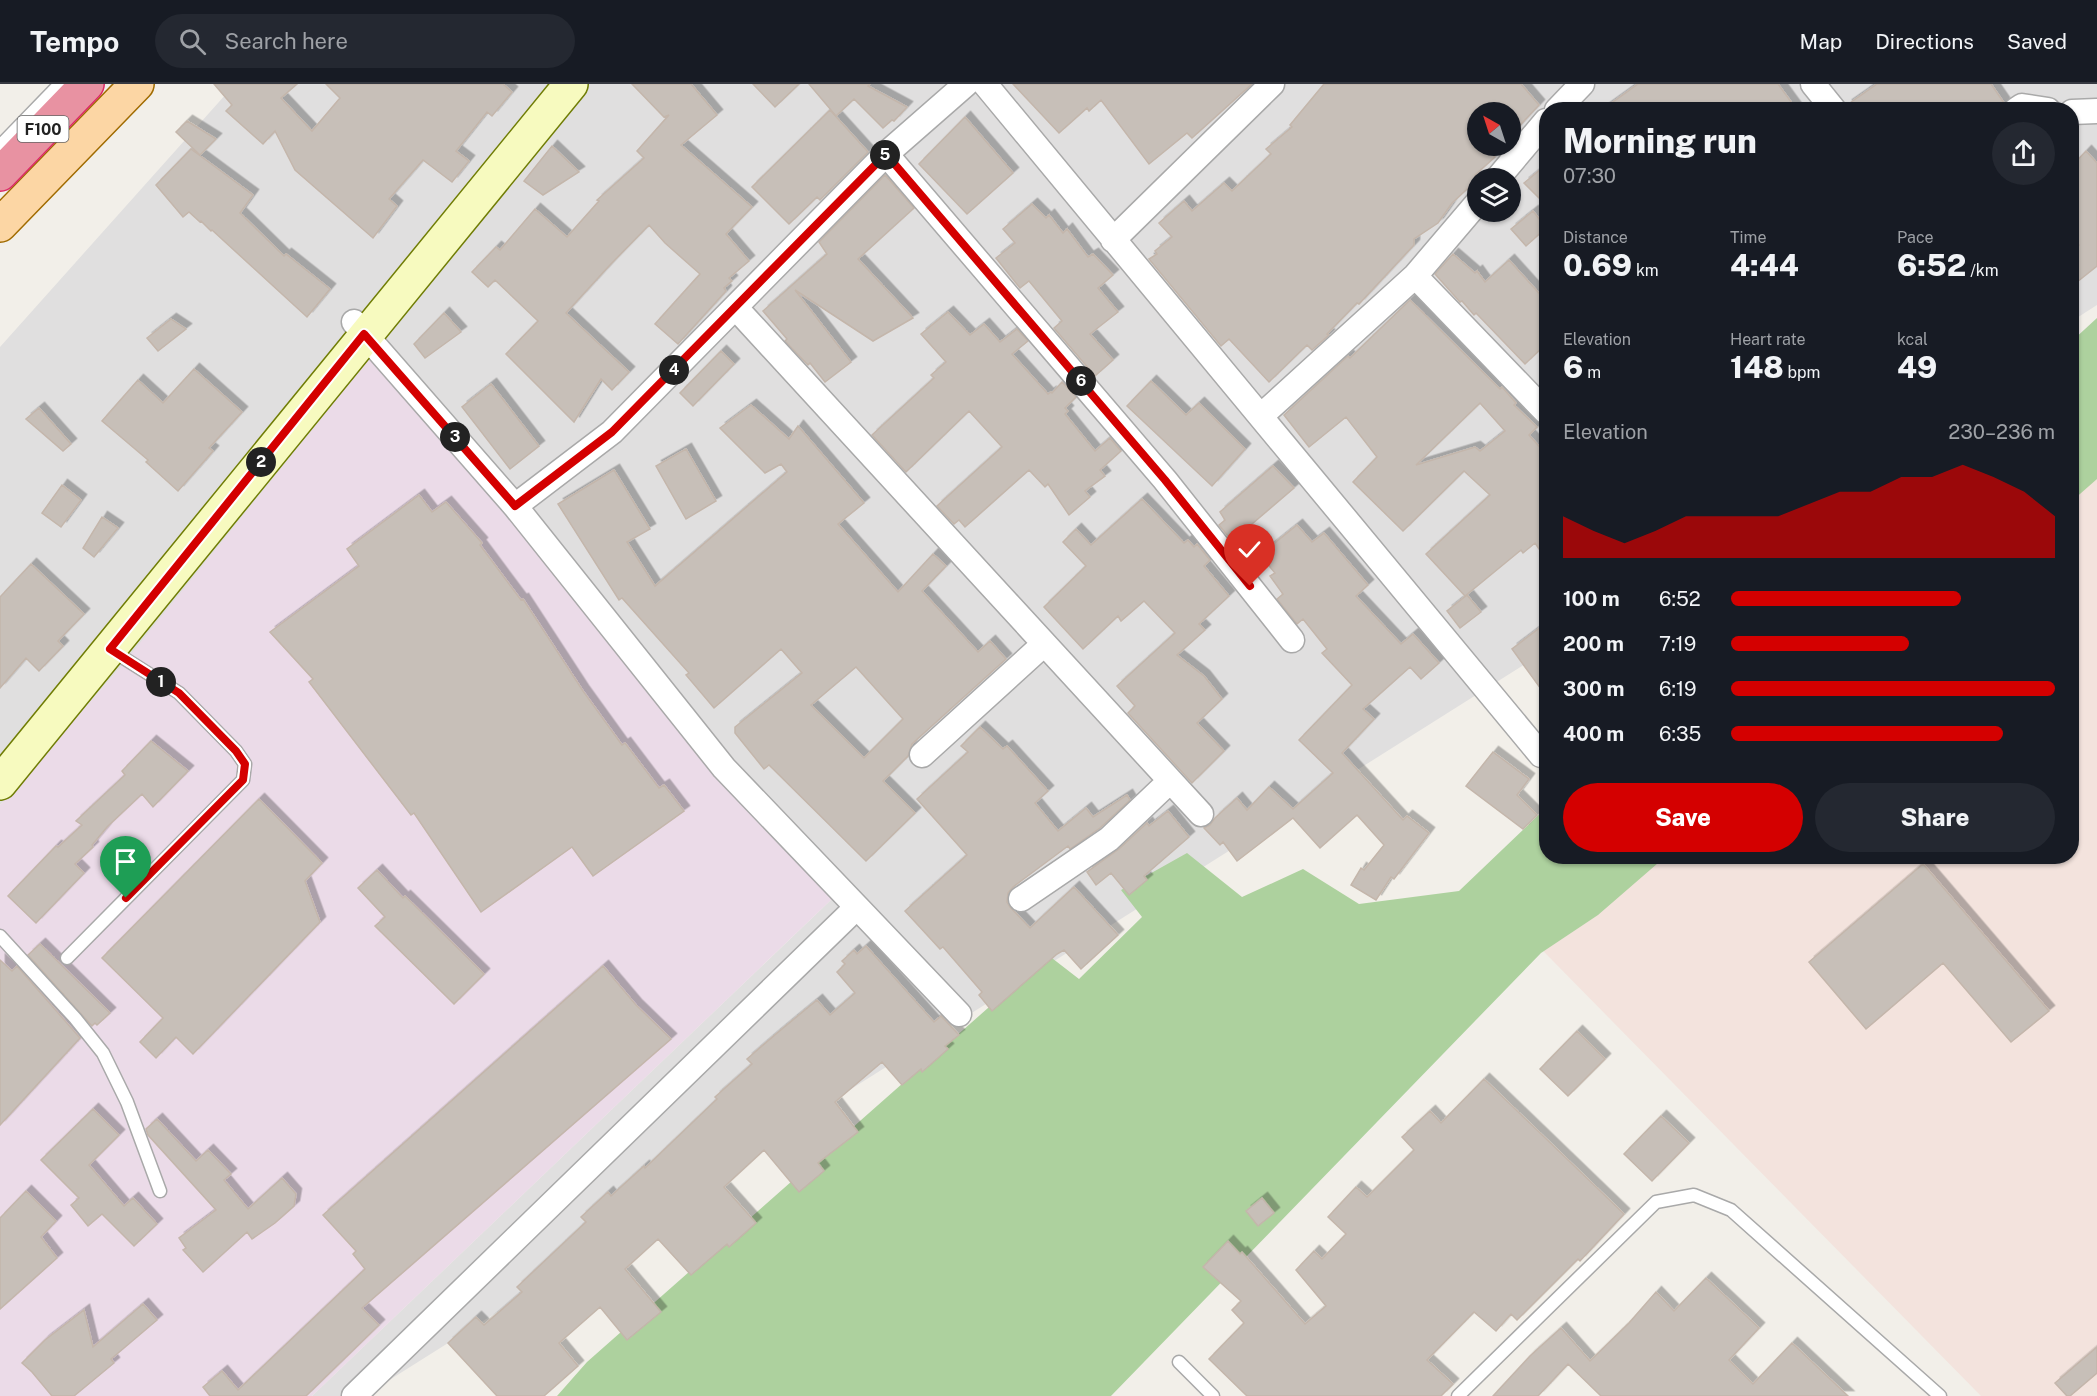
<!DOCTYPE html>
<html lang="en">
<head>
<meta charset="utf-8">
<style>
	:root { --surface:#171b24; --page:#242831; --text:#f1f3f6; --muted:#9ea1a6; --line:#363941; --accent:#d40000 }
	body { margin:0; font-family:"Public Sans",sans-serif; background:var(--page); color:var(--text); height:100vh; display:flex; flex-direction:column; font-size:22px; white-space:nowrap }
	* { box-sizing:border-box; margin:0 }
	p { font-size:20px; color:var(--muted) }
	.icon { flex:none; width:33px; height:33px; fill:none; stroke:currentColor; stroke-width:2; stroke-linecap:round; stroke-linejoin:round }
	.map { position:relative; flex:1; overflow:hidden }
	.drawer { position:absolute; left:1539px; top:18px; width:540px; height:762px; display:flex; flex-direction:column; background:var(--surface); border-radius:24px; box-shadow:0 2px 4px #0004 }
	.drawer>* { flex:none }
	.needle { width:39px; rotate:321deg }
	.buttons { position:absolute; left:1467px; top:18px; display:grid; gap:12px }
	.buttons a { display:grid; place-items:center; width:54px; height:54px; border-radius:50%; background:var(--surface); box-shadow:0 2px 4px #0004; font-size:30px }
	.pin { position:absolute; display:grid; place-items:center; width:51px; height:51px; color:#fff; margin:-62px -26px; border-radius:50% 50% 50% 0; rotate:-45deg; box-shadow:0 0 6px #0007 }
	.pin .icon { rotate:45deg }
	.km { position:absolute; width:30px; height:30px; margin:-15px; border-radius:50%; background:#222; color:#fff; font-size:16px; line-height:30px; text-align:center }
	.round { display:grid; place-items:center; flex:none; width:63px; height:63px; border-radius:32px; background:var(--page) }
	.summary { display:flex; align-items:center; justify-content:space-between; height:102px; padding:0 24px }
	h1 { font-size:33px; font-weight:800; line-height:45px }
	.figures { display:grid; grid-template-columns:repeat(3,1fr); gap:9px; height:102px; padding:6px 24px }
	.figures div { display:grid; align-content:center }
	.figures b { font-size:30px; font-weight:800 }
	.figures small { font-size:16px; font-weight:400 }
	.figures p { font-size:16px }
	.chart { height:168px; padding:12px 24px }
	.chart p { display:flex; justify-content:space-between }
	.chart svg { width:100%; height:108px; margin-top:6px; fill:var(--accent); opacity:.7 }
	.primary-button { display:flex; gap:12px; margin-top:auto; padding:12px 24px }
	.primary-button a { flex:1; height:69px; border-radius:36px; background:var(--accent); color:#fff; font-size:24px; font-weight:800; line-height:69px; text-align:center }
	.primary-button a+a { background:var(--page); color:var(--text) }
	ul { padding:0 24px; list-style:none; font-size:20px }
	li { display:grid; grid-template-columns:96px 72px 1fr; align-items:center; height:45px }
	li i { height:15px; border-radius:8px; background:var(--accent) }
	header { display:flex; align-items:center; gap:36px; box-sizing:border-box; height:84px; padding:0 30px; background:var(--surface); border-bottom:2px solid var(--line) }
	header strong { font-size:28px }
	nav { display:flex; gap:33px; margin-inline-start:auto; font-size:21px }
	.search { width:420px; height:54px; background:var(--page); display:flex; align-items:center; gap:15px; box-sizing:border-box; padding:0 21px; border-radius:33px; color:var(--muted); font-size:22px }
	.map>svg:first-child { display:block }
	.residential { fill:#e0dfdf; fill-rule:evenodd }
	.industrial { fill:#ebdbe8 }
	.military { fill:#f3e3dd }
	.forest { fill:#add19e }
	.building { fill:#c7bfb8; stroke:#c4b6ab; stroke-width:1.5; fill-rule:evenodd; filter:url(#shadow) }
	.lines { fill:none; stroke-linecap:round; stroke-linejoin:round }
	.service-casing { stroke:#a9a9a9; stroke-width:15 }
	.minor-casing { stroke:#a9a9a9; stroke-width:27 }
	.secondary-casing { stroke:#707d05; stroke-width:36 }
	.primary-casing { stroke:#a06b00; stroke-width:36 }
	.motorway-casing { stroke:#dc2a67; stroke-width:36 }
	.service { stroke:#fff; stroke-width:12 }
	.minor { stroke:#fff; stroke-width:24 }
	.secondary { stroke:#f7fabf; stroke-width:33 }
	.primary { stroke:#fcd6a4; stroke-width:33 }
	.motorway { stroke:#e892a2; stroke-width:33 }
	.route-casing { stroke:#fff; stroke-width:12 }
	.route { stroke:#d40000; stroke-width:8 }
	.labels { text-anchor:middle; stroke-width:5; stroke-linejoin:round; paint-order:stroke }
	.shield { fill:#fff; stroke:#646464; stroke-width:1.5 }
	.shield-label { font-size:16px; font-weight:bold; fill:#222 }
</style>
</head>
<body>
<header>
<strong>Tempo</strong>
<div class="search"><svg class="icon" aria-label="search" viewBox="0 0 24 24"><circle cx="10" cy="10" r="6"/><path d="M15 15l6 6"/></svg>Search here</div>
<nav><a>Map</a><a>Directions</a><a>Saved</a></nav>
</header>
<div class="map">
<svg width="2097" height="1312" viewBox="0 0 2097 1312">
	<defs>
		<filter id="shadow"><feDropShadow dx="5.5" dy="-5.5" stdDeviation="0" flood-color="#0004"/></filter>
	</defs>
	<rect width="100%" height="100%" fill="#f2efe9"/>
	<path class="residential" d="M 235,0 L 2097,0 L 2097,221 L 2072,237 L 2072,26 L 1546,26 L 1546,567 L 364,1312 L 312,1312 L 832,815 L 119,585 L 0,721 L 0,263 ZM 1478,28 L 1510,28 L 1510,62 L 1478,62 ZM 1478,94 L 1510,94 L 1510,128 L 1478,128 Z"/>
	<path class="industrial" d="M 382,259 L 833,814 L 312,1312 L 0,1312 L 0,721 L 119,585 Z"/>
	<path class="military" d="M 2097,288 L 2097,1312 L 1981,1312 L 1490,813 L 1546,772 L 2072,772 L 2072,310 Z"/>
	<path class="forest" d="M 2097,234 L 2097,395 L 2072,417 L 2072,257 Z
		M 1546,724 L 1546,772 L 1665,773 L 1598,831 L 1541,869 L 1111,1312 L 557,1312 L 587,1278 L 1048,871 L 1079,895 L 1142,833 L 1121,806 L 1187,769 L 1242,813 L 1303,785 L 1359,820 L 1459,807 Z"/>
	<path class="building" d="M 214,0 L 297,0 L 281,14 L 312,47 L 340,14 L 326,0 L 503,0 L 512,8 L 492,32 L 487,28 L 456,67 L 469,77 L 452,98 L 423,76 L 389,115 L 397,122 L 373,154 L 295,86 L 275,47 L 263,60 L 226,27 L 232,21 Z
		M 632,0 L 691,0 L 717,31 L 681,61 L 752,123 L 726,150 L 749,177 L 729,194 L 732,197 L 724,204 L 726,207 L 678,260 L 655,240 L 700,190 L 665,159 L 649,141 L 609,182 L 566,229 L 629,288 L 612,306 L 601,295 L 574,338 L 506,270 L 538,237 L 495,196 L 488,203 L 472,188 L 496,163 L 500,166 L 535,125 L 567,153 L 599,117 L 597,116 L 644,74 L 637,67 L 669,31 L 664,33 Z
		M 753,0 L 799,0 L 775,23 Z
		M 809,0 L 870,0 L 868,2 L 907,23 L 894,37 L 892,36 L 883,44 L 854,15 L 836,32 Z
		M 1013,0 L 1252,0 L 1192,54 L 1187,49 L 1149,80 L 1101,16 L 1089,27 L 1087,24 L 1059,49 Z
		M 1324,0 L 1521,0 L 1539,21 L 1510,52 L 1510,28 L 1478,28 L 1478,62 L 1484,62 L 1495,73 L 1475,91 L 1478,95 L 1452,119 L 1438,139 L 1414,155 L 1414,161 L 1359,220 L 1357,219 L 1327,250 L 1329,251 L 1312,266 L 1307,261 L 1269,298 L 1229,255 L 1221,262 L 1149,175 L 1157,170 L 1155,167 L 1172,153 L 1159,139 L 1184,117 L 1192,127 L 1224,99 L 1232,107 L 1271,70 L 1266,65 L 1292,43 L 1290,41 Z
		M 1638,0 L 1778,0 L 1797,26 L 1602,26 Z
		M 1877,0 L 1991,0 L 2004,19 L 2002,26 L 1848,26 L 1847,21 Z
		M 830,26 L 868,68 L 820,116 L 817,113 L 789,140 L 752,103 Z
		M 965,33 L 1013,89 L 967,130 L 919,80 Z
		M 187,37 L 216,55 L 200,71 L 176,48 Z
		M 552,62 L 579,88 L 543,111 L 524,97 Z
		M 191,65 L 253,111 L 240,129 L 284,172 L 286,170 L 330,205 L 307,233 L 212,146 L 211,147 L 201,137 L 200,138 L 189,128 L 183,133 L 156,101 Z
		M 2086,67 L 2097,79 L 2097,182 L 2072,202 L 2072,166 L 2079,161 L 2072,150 L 2072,82 Z
		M 1546,81 L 1546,121 L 1524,99 Z
		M 885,91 L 914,124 L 858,175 L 913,234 L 873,257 L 795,206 L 851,278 L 825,298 L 810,279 L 808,281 L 785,257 L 787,255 L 763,227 L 827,170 L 819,158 Z
		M 1032,120 L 1046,134 L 1049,131 L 1063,149 L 1067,145 L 1088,173 L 1093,170 L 1113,191 L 1098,204 L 1118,228 L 1090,250 L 1113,276 L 1095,292 L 1054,244 L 1062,237 L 1029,197 L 1020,204 L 996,174 L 1015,159 L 1003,145 Z
		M 1533,127 L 1546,144 L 1526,162 L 1511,145 Z
		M 1453,170 L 1475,189 L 1477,187 L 1485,198 L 1509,176 L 1546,217 L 1546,260 L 1525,280 L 1476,229 L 1474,231 L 1462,217 L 1460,218 L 1435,190 Z
		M 1410,216 L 1500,305 L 1502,303 L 1516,319 L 1514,321 L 1537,343 L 1529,351 L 1546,370 L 1546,475 L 1535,459 L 1523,469 L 1521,466 L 1465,512 L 1426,470 L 1490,411 L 1464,387 L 1403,447 L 1353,398 L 1377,373 L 1346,333 L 1309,363 L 1284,331 L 1348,272 L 1350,274 ZM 1480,319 L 1505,347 L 1480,367 L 1475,363 L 1416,381 Z
		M 948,228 L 970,251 L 984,240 L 1000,258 L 1017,245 L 1028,257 L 1012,270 L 1048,310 L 1051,308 L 1052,309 L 1062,298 L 1076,313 L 1065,324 L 1068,327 L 1065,330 L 1095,367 L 1110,354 L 1121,367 L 1100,386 L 1105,392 L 1085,407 L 1090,413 L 1069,431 L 1048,400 L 1045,403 L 1029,386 L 965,443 L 959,436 L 954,440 L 937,422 L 1002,363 L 969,327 L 906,388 L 872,351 L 934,294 L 931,291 L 946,278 L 921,250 Z
		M 444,229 L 461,248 L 425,274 L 414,260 Z
		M 171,235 L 186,245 L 158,267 L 147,254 Z
		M 721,267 L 734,280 L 693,322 L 680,309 Z
		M 194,285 L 242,328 L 209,364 L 213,367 L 178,407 L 146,378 L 148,376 L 102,337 L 138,296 L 163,319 Z
		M 1151,297 L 1186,331 L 1199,319 L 1245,365 L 1212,402 L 1127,322 Z
		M 491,300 L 539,362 L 510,385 L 462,323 Z
		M 751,321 L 789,355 L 798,342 L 864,419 L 838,440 L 898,508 L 933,470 L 946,482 L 922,507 L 978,568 L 990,557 L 1006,575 L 912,660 L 908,672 L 883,697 L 915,729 L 866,777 L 769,681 L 764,685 L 735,649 L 735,643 L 802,589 L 781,565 L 714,624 L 686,591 L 689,589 L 622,514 L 619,516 L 558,420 L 614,386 L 650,445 L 627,458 L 655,502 L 787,388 L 781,380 L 765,389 L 720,344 ZM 856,583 L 903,635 L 864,674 L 811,621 Z
		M 39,324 L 71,360 L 63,367 L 26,335 Z
		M 686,365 L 716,417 L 686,435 L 656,382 Z
		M 1273,382 L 1294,404 L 1232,457 L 1219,441 L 1225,436 L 1220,428 Z
		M 62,401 L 81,416 L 61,443 L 42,429 Z
		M 419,411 L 432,428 L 446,418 L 482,459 L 480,461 L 521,516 L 523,515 L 583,607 L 622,661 L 625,659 L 659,704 L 664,701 L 684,727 L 593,792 L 572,763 L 481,828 L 414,729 L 411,731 L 309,598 L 313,595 L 270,548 L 359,482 L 347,465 Z
		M 1142,415 L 1184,459 L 1188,456 L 1194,463 L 1197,460 L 1210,476 L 1204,482 L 1229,512 L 1199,540 L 1205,546 L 1177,571 L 1204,592 L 1222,615 L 1197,639 L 1224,667 L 1192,699 L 1128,629 L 1135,622 L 1117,602 L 1175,549 L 1144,517 L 1121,537 L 1118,532 L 1083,565 L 1044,523 L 1086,482 L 1063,458 L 1076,445 L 1091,461 Z
		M 102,433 L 118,444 L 94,473 L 83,464 Z
		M 1297,441 L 1312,458 L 1324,449 L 1368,501 L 1356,512 L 1401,560 L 1413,550 L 1439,579 L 1421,595 L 1410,583 L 1363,625 L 1374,635 L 1342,669 L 1403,736 L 1407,732 L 1429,749 L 1394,795 L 1391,793 L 1376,816 L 1351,801 L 1361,784 L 1364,786 L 1384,761 L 1357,731 L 1320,764 L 1293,734 L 1237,777 L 1223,758 L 1220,761 L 1204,744 L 1210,741 L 1215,734 L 1237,714 L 1247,726 L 1269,703 L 1293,725 L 1333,689 L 1299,656 L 1352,601 L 1322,569 L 1327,565 L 1303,535 L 1297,540 L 1277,515 L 1283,510 L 1270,492 L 1275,489 L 1260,471 Z
		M 31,480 L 84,530 L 58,557 L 63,562 L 39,587 L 26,574 L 0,604 L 0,513 Z
		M 1467,511 L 1481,528 L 1460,544 L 1447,527 Z
		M 1546,539 L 1546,612 L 1512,565 Z
		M 980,643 L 1003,665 L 1007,662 L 1048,707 L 1035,719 L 1058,747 L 1086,724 L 1093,733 L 1127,711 L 1130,716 L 1100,744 L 1070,765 L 1068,762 L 1013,803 L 1008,809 L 1007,818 L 1010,823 L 1030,844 L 1074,803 L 1118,851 L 1081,885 L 1064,866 L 1057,870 L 992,927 L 979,911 L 982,908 L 943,863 L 940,865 L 905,827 L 967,771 L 917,715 L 968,668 L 961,662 Z
		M 151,657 L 188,687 L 153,723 L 142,710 L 107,743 L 92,761 L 93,763 L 75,780 L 84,789 L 36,839 L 8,812 L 56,762 L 58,763 L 82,741 L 76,737 L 125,691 L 122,687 Z
		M 1493,668 L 1529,695 L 1517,711 L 1537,731 L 1523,745 L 1466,702 Z
		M 259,715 L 322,779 L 305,797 L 320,838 L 193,970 L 176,953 L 156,974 L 140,958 L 163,934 L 102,874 Z
		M 1168,727 L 1189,753 L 1144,792 L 1147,796 L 1129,811 L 1111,789 L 1096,801 L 1087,788 L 1119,765 L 1147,739 L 1149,742 Z
		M 1923,780 L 2049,927 L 2011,958 L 1943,879 L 1866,945 L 1809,878 Z
		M 377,786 L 403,814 L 405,812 L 484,890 L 454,920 L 375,842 L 385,833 L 358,804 Z
		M 40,860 L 110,929 L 97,941 L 95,939 L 92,942 L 28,871 Z
		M 866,862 L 934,938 L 941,932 L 959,951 L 945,962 L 948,965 L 922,988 L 921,985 L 902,1001 L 882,978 L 835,1018 L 858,1048 L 818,1079 L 824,1087 L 799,1108 L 764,1066 L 724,1103 L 756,1139 L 729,1163 L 727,1160 L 691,1191 L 658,1155 L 625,1185 L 661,1228 L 627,1256 L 600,1223 L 559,1259 L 578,1282 L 544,1312 L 497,1312 L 448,1259 L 476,1233 L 484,1241 L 522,1208 L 517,1203 L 586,1138 L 581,1133 L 608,1108 L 611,1112 L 644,1082 L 645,1084 L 717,1015 L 715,1013 L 752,980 L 747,975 L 776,950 L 817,916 L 830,931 L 855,909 L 837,888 L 845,880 L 842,877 L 854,866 L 857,870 Z
		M 0,876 L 12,887 L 17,882 L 80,954 L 0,1041 Z
		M 603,882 L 636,921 L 671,955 L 362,1224 L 379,1241 L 306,1312 L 210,1312 L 203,1303 L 222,1287 L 238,1306 L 365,1185 L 353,1170 L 356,1167 L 323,1131 Z
		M 1577,947 L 1605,975 L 1568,1012 L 1540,985 Z
		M 1484,995 L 1624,1130 L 1580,1177 L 1578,1175 L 1517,1236 L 1511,1230 L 1496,1247 L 1474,1228 L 1427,1276 L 1453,1300 L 1441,1312 L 1247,1312 L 1209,1275 L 1244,1239 L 1232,1226 L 1241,1217 L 1203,1183 L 1228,1157 L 1240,1170 L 1242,1168 L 1305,1240 L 1326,1222 L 1296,1186 L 1314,1167 L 1322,1175 L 1346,1150 L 1328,1133 L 1356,1103 L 1367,1113 L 1414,1066 L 1402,1053 L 1430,1027 L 1441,1039 Z
		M 93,1025 L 119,1051 L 89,1081 L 124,1122 L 133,1114 L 157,1140 L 134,1162 L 102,1130 L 88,1142 L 71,1121 L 79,1114 L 41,1076 Z
		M 1661,1032 L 1689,1059 L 1652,1097 L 1624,1070 Z
		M 157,1035 L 196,1077 L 208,1066 L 231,1090 L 224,1096 L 248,1125 L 282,1094 L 296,1110 L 294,1122 L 275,1139 L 252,1155 L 247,1148 L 203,1188 L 183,1166 L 186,1164 L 179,1154 L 216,1126 L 148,1051 L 146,1045 Z
		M 26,1107 L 56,1137 L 41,1153 L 57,1174 L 0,1225 L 0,1134 Z
		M 1262,1114 L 1274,1129 L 1258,1142 L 1246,1127 Z
		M 1706,1194 L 1759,1244 L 1729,1276 L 1753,1300 L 1792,1259 L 1848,1312 L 1601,1312 L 1568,1280 L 1538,1312 L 1493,1312 L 1530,1272 L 1561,1244 L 1590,1277 L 1629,1239 L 1656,1208 L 1674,1227 Z
		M 143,1220 L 157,1236 L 111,1275 L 114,1279 L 74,1312 L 52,1312 L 32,1288 L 22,1279 L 45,1256 L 84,1226 L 93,1263 Z
		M 2097,1263 L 2097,1289 L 2070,1312 L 2067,1312 L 2055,1299 Z"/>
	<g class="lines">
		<defs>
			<path id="service" d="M 0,62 L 60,0
				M 0,852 L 75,934 L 103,969 L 127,1018 L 160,1107
				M 67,874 L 243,696 L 245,680 L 236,667 L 179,609 L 111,566
				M 1179,1278 L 1213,1312
				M 1458,1312 L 1656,1118 L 1694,1111 L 1731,1126 L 1940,1312"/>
			<path id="minor" d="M 985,0 L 1541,671
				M 1813,0 L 1834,26
				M 1557,26 L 1582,0
				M 2016,26 L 2022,22 L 2048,26
				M 2072,28 L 2097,27
				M 886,70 L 1165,396 L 1292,556
				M 1498,94 L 1546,37
				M 1113,156 L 1272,0
				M 1415,192 L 1546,328
				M 736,224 L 1201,730
				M 1261,332 L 1415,192 L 1478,118
				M 515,422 L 612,348 L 886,70 L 966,0
				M 922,671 L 1044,560
				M 1021,815 L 1109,755 L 1170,697
				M 857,823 L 959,930
				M 354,1312 L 857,823 L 724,684 L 515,422 L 354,238"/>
			<path id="secondary" d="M 0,699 L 571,0"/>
			<path id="primary" d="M 0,141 L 137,0"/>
			<path id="motorway" d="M 0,90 L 87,0"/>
		</defs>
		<use href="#service" class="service-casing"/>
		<use href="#minor" class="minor-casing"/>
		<use href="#secondary" class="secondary-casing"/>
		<use href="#primary" class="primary-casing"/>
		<use href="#motorway" class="motorway-casing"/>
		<use href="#service" class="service"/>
		<use href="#minor" class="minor"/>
		<use href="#secondary" class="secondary"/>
		<use href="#primary" class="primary"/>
		<use href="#motorway" class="motorway"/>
	</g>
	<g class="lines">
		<defs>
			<path id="route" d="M 126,814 L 243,696 L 245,680 L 236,667 L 179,609 L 110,565 L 364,250 L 515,422 L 612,348 L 886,70 L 1165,396 L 1250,502"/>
		</defs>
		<use href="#route" class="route-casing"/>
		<use href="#route" class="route"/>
	</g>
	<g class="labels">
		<rect class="shield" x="17.5" y="32" width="51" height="26" rx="4.5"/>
		<g class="shield-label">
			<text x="43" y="51">F100</text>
		</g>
	</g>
</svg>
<div class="buttons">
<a><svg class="needle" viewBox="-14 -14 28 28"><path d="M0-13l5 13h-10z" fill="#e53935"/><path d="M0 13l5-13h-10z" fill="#9ea1a6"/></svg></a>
<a><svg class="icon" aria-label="layers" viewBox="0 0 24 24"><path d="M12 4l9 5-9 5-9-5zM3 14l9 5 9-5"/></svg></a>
</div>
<div class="pin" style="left:126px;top:814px;background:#1e9e55"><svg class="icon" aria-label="arrive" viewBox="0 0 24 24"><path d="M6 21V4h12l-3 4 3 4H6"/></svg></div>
<div class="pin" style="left:1250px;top:502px;background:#d93025"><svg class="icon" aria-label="check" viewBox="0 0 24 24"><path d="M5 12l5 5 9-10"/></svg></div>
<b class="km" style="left:161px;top:598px">1</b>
<b class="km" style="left:261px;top:378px">2</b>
<b class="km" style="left:455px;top:353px">3</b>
<b class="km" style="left:674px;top:286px">4</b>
<b class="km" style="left:885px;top:71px">5</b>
<b class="km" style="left:1081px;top:297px">6</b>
<section class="drawer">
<div class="summary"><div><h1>Morning run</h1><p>07:30</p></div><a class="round"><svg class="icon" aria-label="share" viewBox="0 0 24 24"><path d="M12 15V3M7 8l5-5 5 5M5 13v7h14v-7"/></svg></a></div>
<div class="figures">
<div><p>Distance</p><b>0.69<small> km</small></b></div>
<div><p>Time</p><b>4:44</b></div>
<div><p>Pace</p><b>6:52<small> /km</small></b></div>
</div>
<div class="figures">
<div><p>Elevation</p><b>6<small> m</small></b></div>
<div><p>Heart rate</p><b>148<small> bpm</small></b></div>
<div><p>kcal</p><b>49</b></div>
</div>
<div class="chart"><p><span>Elevation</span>230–236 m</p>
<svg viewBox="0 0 160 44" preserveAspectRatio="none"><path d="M0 44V27L10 33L20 38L30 33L40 27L50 27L60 27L70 27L80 22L90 17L100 17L110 11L120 11L130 6L140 11L150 17L160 27V44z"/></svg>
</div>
<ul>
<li><b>100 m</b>6:52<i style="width:71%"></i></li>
<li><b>200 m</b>7:19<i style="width:55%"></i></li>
<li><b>300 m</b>6:19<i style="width:100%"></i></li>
<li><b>400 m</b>6:35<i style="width:84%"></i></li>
</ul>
<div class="primary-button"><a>Save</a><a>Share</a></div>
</section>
</div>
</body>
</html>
